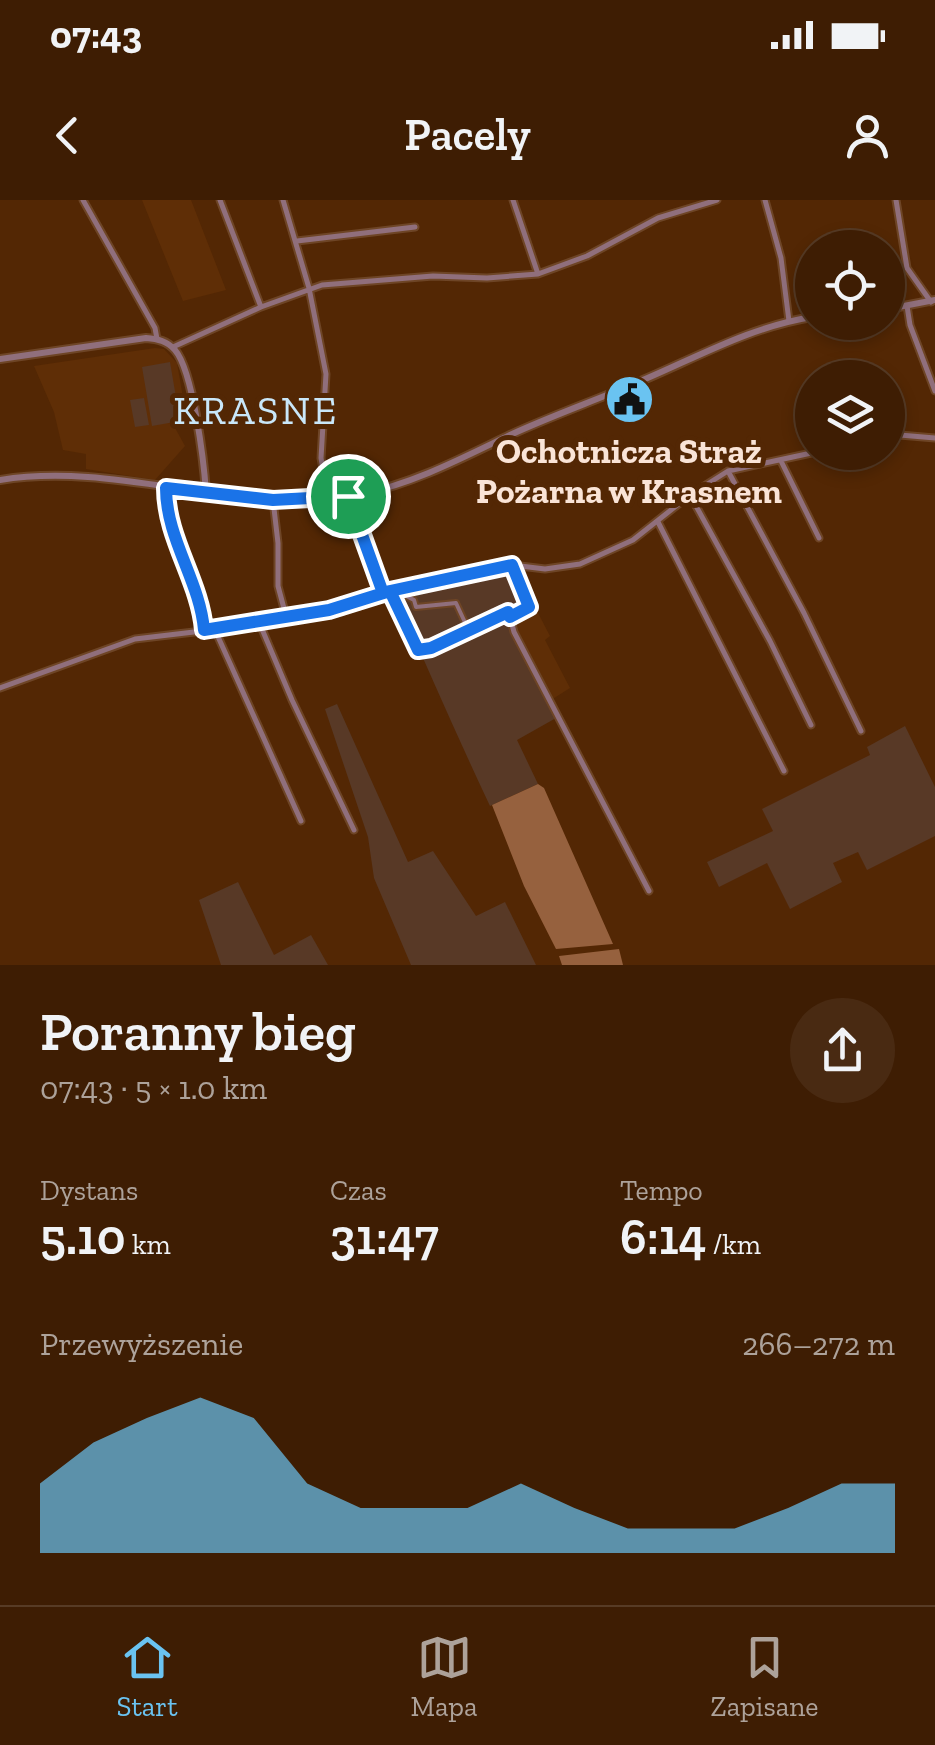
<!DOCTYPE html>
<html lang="pl">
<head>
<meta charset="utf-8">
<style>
	:root { --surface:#3e1d03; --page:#492a12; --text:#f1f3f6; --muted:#ada29a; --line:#573b25; --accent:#6ac3f1 }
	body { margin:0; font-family:"Zilla Slab",serif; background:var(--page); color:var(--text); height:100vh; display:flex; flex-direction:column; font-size:38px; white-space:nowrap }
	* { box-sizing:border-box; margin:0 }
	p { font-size:32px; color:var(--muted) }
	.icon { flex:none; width:55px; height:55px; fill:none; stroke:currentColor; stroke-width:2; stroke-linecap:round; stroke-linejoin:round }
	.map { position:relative; height:765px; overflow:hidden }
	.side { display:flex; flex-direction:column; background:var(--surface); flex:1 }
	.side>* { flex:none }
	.controls { position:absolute; left:795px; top:30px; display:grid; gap:20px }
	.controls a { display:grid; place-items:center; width:110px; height:110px; border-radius:50%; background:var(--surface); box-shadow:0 5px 15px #0003,0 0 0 2px var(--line); font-size:50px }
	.pin { position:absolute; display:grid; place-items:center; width:85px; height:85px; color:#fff; margin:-42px; border:5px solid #fff; border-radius:50%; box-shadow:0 2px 10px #0007 }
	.round { display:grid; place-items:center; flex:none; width:105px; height:105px; border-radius:52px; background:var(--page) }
	.summary { display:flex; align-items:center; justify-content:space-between; height:170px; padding:0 40px }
	h1 { font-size:55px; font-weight:600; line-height:75px }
	.figures { display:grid; grid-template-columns:repeat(3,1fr); gap:15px; height:170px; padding:10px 40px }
	.figures div { display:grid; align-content:center }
	.figures b { font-size:50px; font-weight:600 }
	.figures small { font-size:28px; font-weight:400 }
	.figures p { font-size:28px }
	.chart { height:280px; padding:20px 40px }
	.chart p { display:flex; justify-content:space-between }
	.chart svg { width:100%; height:180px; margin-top:10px; fill:var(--accent); opacity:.7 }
	.status { display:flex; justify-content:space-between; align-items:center; height:70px; padding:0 50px; background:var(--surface); direction:ltr }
	.status svg { height:28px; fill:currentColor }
	header { display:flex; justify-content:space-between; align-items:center; height:130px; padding:0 40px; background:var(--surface); font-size:45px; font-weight:600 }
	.tabs { display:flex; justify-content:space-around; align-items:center; height:140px; border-top:2px solid var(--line); background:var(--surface); font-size:28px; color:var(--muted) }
	.tabs a { display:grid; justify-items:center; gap:5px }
	.tabs .active { color:var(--accent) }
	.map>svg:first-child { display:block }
	.built { fill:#5f2e06 }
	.green { fill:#583926 }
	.forest { fill:#96613e }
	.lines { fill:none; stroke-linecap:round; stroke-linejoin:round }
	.pedestrian-casing { stroke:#6e4526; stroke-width:8 }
	.minor-casing { stroke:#6e4526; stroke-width:9 }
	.tertiary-casing { stroke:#6e4526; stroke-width:10 }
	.pedestrian { stroke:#906f7c; stroke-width:4 }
	.minor { stroke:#906f7c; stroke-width:5 }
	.tertiary { stroke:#906f7c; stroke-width:6 }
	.route-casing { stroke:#fff; stroke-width:20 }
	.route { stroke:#1a73e8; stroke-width:12 }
	.labels { text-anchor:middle; stroke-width:10; stroke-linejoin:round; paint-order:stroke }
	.poi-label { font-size:35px; font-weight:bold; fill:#fae4d7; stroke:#532704 }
	.quarter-label { font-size:40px; letter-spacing:2.5px; fill:#c9e7f9; stroke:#532704 }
</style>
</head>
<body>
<div class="status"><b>07:43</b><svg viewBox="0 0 49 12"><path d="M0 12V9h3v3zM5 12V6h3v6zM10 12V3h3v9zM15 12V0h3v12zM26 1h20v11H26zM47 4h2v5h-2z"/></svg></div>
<header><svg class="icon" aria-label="back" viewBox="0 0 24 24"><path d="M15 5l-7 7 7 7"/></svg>Pacely<svg class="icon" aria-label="person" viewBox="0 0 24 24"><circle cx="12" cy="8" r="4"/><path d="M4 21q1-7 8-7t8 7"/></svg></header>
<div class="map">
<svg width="935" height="765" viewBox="0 0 935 765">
	<rect width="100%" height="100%" fill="#532704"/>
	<path class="built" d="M 142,0 L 191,0 L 226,90 L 183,101 Z
		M 155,148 L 164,149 L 177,163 L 185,209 L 185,222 L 174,226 L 185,246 L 155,280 L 86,269 L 86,254 L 63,250 L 54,212 L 34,166 Z
		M 537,411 L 550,436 L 545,440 L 570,488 L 551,500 L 515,424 L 516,418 Z"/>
	<path class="green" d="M 170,162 L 180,221 L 152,226 L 142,167 Z
		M 144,198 L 149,225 L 135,227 L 130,200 Z
		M 507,371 L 514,376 L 525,401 L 521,408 L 505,416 L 556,518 L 517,540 L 538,584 L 490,606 C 457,536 427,467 396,397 L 406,391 Z
		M 337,504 L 408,662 L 433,651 L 476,716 L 505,702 L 536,765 L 411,765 L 374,678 L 368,637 L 325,509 Z
		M 905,526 L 935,587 L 935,636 L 867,670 L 858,652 L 833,663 L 842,682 L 790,709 L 767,663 L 719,687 L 707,662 L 773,631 L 762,609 L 870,555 L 867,547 Z
		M 238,682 L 274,755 L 311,735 L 328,765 L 221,765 L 199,700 Z"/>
	<path class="forest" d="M 538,584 L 544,588 L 613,744 L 556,749 L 524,686 L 492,605 Z
		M 619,749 L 623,765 L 562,765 L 559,756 Z"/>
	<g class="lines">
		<defs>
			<path id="pedestrian" d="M 395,390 L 414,400 L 416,407 L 456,403 L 469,431
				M 419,451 L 431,449 L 508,411 L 510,417"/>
			<path id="minor" d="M 83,0 L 155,128 L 157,139
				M 220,0 L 261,107
				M 283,0 L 309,88 L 326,174 L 321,258 L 328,298
				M 513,0 L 538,74
				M 765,0 L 781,58 L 789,121
				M 896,0 L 907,68 L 931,102
				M 297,41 L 415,27
				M 907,106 L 910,125 L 935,191
				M 173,147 L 261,107 L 322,85 L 433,76 L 487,78 L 538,74 L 587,56 L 658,18 L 717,0
				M 888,234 L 935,238
				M 781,261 L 819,338
				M 728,271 L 804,413 L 861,531
				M 166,288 C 166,339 199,381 205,431
				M 690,295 L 770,441 L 811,525
				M 348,296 L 383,393
				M 273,300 L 278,343 L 278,386 L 286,416
				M 658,322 L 784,571
				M 512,365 L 529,407 L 510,417 L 514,432 L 649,691
				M 391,391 L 419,451
				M 259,422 L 292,500 L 354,630
				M 215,430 L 301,621
				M 0,488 L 135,439 L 236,427 L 329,410 L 383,393 L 512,365 L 545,369 L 580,364 L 633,340 L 690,295 L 728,271 L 816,252"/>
			<path id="tertiary" d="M 888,109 L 935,100
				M 0,159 L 146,138 C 158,139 167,141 175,150 C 193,171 204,262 206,293
				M 0,280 C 120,260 241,318 362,294 C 415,283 462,258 510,235 C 551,216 594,201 636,183 C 694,159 749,127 812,117"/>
		</defs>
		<use href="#pedestrian" class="pedestrian-casing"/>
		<use href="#minor" class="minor-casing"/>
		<use href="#tertiary" class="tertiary-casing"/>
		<use href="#pedestrian" class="pedestrian"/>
		<use href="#minor" class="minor"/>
		<use href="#tertiary" class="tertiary"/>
	</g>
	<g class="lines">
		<defs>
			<path id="route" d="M 348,296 L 273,300 L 166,288 C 166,339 200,381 204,430 L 329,410 L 390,391 L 418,450 L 431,448 L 508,412 L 510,417 L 529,407 L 512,365 L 390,391 L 383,393 L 348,296"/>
		</defs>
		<use href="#route" class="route-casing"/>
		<use href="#route" class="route"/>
	</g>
	<defs>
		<symbol id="civic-disc" viewBox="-11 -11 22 22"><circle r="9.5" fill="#6ac3f1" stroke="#532704"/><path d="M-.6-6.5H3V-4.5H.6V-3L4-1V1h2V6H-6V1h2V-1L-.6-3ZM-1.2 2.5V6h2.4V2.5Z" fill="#111"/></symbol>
	</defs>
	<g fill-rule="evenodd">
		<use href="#civic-disc" x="602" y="172" width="55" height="55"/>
	</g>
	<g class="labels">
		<g class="poi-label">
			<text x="629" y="263">Ochotnicza Straż<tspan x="629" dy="40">Pożarna w Krasnem</tspan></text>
		</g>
		<g class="quarter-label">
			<text x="256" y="224">KRASNE</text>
		</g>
	</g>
</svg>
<div class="controls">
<a><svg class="icon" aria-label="locate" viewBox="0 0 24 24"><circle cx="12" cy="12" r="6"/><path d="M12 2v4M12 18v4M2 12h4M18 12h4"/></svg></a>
<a><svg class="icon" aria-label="layers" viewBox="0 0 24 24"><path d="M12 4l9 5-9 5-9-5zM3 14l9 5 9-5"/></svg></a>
</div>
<div class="pin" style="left:348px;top:296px;background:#1e9e55"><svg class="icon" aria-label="arrive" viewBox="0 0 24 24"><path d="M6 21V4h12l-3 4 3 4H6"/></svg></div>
</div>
<section class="side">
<div class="summary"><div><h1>Poranny bieg</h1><p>07:43 · 5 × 1.0 km</p></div><a class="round"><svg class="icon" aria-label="share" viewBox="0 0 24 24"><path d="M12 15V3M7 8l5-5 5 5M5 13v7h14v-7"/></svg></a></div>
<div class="figures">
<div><p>Dystans</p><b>5.10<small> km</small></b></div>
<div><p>Czas</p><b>31:47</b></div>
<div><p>Tempo</p><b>6:14<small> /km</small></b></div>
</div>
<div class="chart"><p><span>Przewyższenie</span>266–272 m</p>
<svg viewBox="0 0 160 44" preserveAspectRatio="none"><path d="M0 44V27L10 17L20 11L30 6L40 11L50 27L60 33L70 33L80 33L90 27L100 33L110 38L120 38L130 38L140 33L150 27L160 27V44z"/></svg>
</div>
</section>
<nav class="tabs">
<a class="active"><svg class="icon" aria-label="home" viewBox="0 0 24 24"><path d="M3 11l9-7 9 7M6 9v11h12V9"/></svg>Start</a>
<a><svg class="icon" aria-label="map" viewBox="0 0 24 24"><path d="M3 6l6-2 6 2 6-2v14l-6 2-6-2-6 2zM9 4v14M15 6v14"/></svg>Mapa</a>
<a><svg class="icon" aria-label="saved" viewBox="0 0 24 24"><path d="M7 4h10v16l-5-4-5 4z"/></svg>Zapisane</a>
</nav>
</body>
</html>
